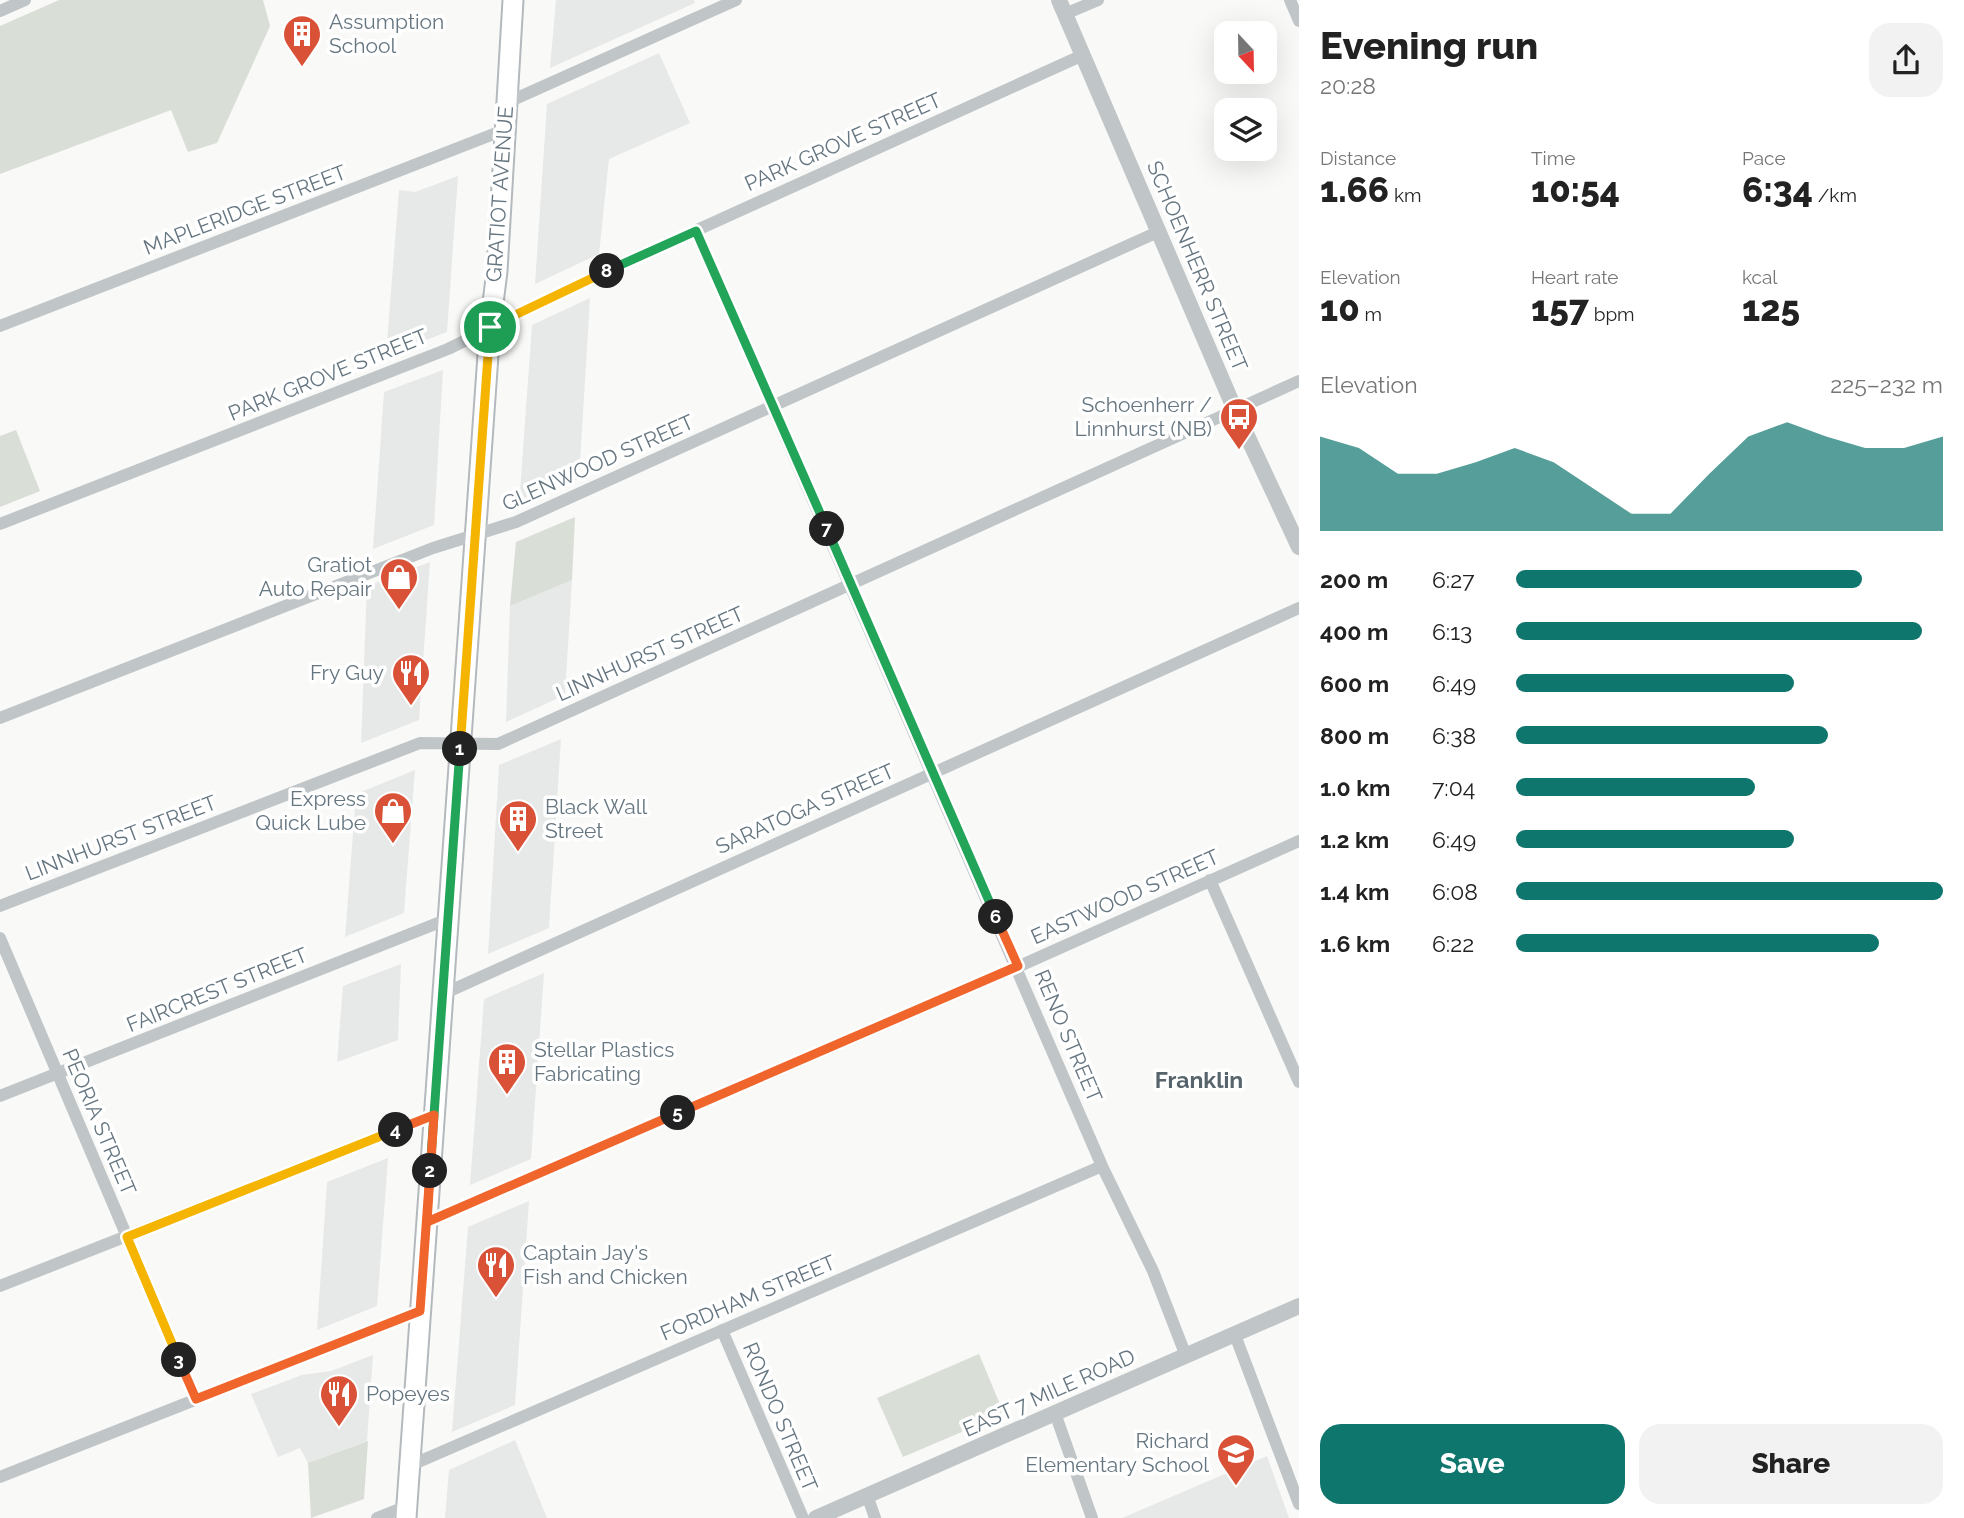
<!DOCTYPE html>
<html lang="en">
<head>
<meta charset="utf-8">
<style>
	:root { --surface:#fff; --page:#f2f2f2; --text:#222; --muted:#767676; --accent:#0f766e }
	body { margin:0; font-family:Raleway,sans-serif; background:var(--page); color:var(--text); height:100vh; display:flex; flex-direction:column; font-size:26px; white-space:nowrap }
	* { box-sizing:border-box; margin:0 }
	p { font-size:23px; color:var(--muted) }
	.icon { flex:none; width:38px; height:38px; fill:none; stroke:currentColor; stroke-width:2; stroke-linecap:round; stroke-linejoin:round }
	.map { position:relative; flex:1; overflow:hidden }
	.sheet { display:flex; flex-direction:column; background:var(--surface); width:665px }
	.sheet>* { flex:none }
	.needle { width:46px; rotate:158deg }
	.fabs { position:absolute; left:1214px; top:21px; display:grid; gap:14px }
	.fabs a { display:grid; place-items:center; width:63px; height:63px; border-radius:14px; background:var(--surface); box-shadow:0 7px 28px #0002; font-size:35px }
	.pin { position:absolute; display:grid; place-items:center; width:60px; height:60px; color:#fff; margin:-30px; border:4px solid #fff; border-radius:50%; box-shadow:0 2px 7px #0007 }
	.km { position:absolute; width:35px; height:35px; margin:-18px; border-radius:50%; background:#222; color:#fff; font-size:19px; line-height:35px; text-align:center }
	.round { display:grid; place-items:center; flex:none; width:74px; height:74px; border-radius:21px; background:var(--page) }
	.headline { display:flex; align-items:center; justify-content:space-between; height:119px; padding:0 21px }
	h1 { font-size:38px; font-weight:800; line-height:52px }
	.stats { display:grid; grid-template-columns:repeat(3,1fr); gap:10px; height:119px; padding:7px 21px }
	.stats div { display:grid; align-content:center }
	.stats b { font-size:35px; font-weight:800 }
	.stats small { font-size:19px; font-weight:400 }
	.stats p { font-size:19px }
	.chart { height:196px; padding:14px 21px }
	.chart p { display:flex; justify-content:space-between }
	.chart svg { width:100%; height:126px; margin-top:7px; fill:var(--accent); opacity:.7 }
	.primary-button { display:flex; gap:14px; margin-top:auto; padding:14px 21px }
	.primary-button a { flex:1; height:80px; border-radius:21px; background:var(--accent); color:#fff; font-size:28px; font-weight:800; line-height:80px; text-align:center }
	.primary-button a+a { background:var(--page); color:var(--text) }
	ul { padding:0 21px; list-style:none; font-size:23px }
	li { display:grid; grid-template-columns:112px 84px 1fr; align-items:center; height:52px }
	li i { height:18px; border-radius:9px; background:var(--accent) }
	main { display:flex; flex:1; min-height:0 }
	.map>svg:first-child { display:block }
	.built { fill:#e7e8e8 }
	.green { fill:#d9ded6 }
	.lines { fill:none; stroke-linecap:round; stroke-linejoin:round }
	.primary-casing { stroke:#b4b9bd; stroke-width:23 }
	.minor { stroke:#c0c5c8; stroke-width:12 }
	.tertiary { stroke:#c0c5c8; stroke-width:16 }
	.primary { stroke:#fff; stroke-width:19 }
	.split-1-casing { stroke:#fff; stroke-width:14 }
	.split-2-casing { stroke:#fff; stroke-width:14 }
	.split-3-casing { stroke:#fff; stroke-width:14 }
	.split-4-casing { stroke:#fff; stroke-width:14 }
	.split-5-casing { stroke:#fff; stroke-width:14 }
	.split-6-casing { stroke:#fff; stroke-width:14 }
	.split-7-casing { stroke:#fff; stroke-width:14 }
	.split-8-casing { stroke:#fff; stroke-width:14 }
	.split-9-casing { stroke:#fff; stroke-width:14 }
	.split-1 { stroke:#f5b400; stroke-width:9 }
	.split-2 { stroke:#22a559; stroke-width:9 }
	.split-3 { stroke:#f0652b; stroke-width:9 }
	.split-4 { stroke:#f5b400; stroke-width:9 }
	.split-5 { stroke:#f0652b; stroke-width:9 }
	.split-6 { stroke:#f0652b; stroke-width:9 }
	.split-7 { stroke:#22a559; stroke-width:9 }
	.split-8 { stroke:#22a559; stroke-width:9 }
	.split-9 { stroke:#f5b400; stroke-width:9 }
	.labels { text-anchor:middle; stroke-width:7; stroke-linejoin:round; paint-order:stroke }
	.poi-label { font-size:21px; fill:#667680; stroke:#fff; text-anchor:start }
	.street-label { font-size:21px; fill:#667680; stroke:#fff }
	.neighbourhood-label { font-size:23px; font-weight:bold; fill:#57646c; stroke:#fff }
</style>
</head>
<body>
<main>
<div class="map">
<svg width="1299" height="1518" viewBox="0 0 1299 1518">
	<rect width="100%" height="100%" fill="#f9f9f7"/>
	<path class="built" d="M 556,0 L 694,0 L 695,3 L 550,68 Z
		M 659,53 L 690,123 L 609,159 L 599,254 L 535,284 L 547,104 Z
		M 458,176 L 447,332 L 386,355 L 399,190 L 415,192 Z
		M 590,298 L 579,479 L 519,505 L 532,325 Z
		M 443,370 L 434,525 L 373,549 L 384,392 Z
		M 430,562 L 419,720 L 361,743 L 367,586 Z
		M 572,580 L 565,695 L 506,722 L 510,606 Z
		M 561,739 L 549,928 L 488,954 L 499,765 Z
		M 415,770 L 404,913 L 345,937 L 356,794 Z
		M 401,964 L 398,1040 L 337,1062 L 343,986 Z
		M 544,973 L 531,1159 L 470,1185 L 484,999 Z
		M 388,1158 L 377,1306 L 317,1330 L 327,1182 Z
		M 529,1201 L 515,1405 L 452,1432 L 468,1227 Z
		M 373,1355 L 367,1441 L 308,1463 L 300,1448 L 278,1457 L 251,1394 L 302,1375 L 331,1371 Z
		M 515,1440 L 547,1518 L 445,1518 L 449,1470 Z
		M 1267,1456 L 1289,1518 L 1122,1518 Z"/>
	<path class="green" d="M 59,0 L 263,0 L 270,26 L 217,143 L 188,152 L 171,110 L 0,174 L 0,26 Z
		M 16,430 L 40,491 L 0,507 L 0,436 Z
		M 575,517 L 572,580 L 510,606 L 516,542 Z
		M 979,1354 L 1004,1414 L 903,1457 L 877,1398 Z
		M 368,1441 L 364,1499 L 311,1518 L 308,1463 Z"/>
	<g class="lines">
		<defs>
			<path id="primary" d="M 406,1518 L 490,327 L 497,271 L 513,0"/>
		</defs>
		<use href="#primary" class="primary-casing"/>
		<path class="minor" d="M 1290,0 L 1299,21
			M 0,11 L 25,0
			M 1065,14 L 1098,0
			M 506,103 L 736,0
			M 696,231 L 1102,1166 L 1153,1271 L 1186,1356
			M 0,326 L 504,130
			M 0,524 L 448,349 L 600,274 L 1083,55
			M 0,718 L 433,548 L 516,522 L 1160,231
			M 1210,880 L 1299,1082
			M 0,906 L 420,743 L 498,744 L 1299,381
			M 0,938 L 196,1399
			M 443,994 L 1299,608
			M 0,1096 L 448,919
			M 427,1222 L 1004,973 L 1299,841
			M 0,1286 L 434,1115
			M 722,1330 L 803,1518
			M 1235,1335 L 1299,1504
			M 1055,1413 L 1092,1518
			M 409,1466 L 1102,1166
			M 0,1477 L 420,1311
			M 867,1495 L 875,1518
			M 377,1518 L 407,1506"/>
		<path class="tertiary" d="M 1059,0 L 1235,410 L 1299,547
			M 816,1518 L 1299,1306"/>
		<use href="#primary" class="primary"/>
	</g>
	<g class="lines">
		<defs>
			<path id="split-1" d="M 460,749 L 490,327"/>
			<path id="split-2" d="M 430,1171 L 460,749"/>
			<path id="split-3" d="M 179,1360 L 196,1399 L 420,1311 L 430,1171"/>
			<path id="split-4" d="M 179,1360 L 127,1237 L 396,1130"/>
			<path id="split-5" d="M 396,1130 L 434,1115 L 427,1222 L 678,1113"/>
			<path id="split-6" d="M 678,1113 L 1018,966 L 996,917"/>
			<path id="split-7" d="M 827,529 L 996,917"/>
			<path id="split-8" d="M 607,271 L 696,231 L 827,529"/>
			<path id="split-9" d="M 490,327 L 607,271"/>
		</defs>
		<use href="#split-1" class="split-1-casing"/>
		<use href="#split-2" class="split-2-casing"/>
		<use href="#split-3" class="split-3-casing"/>
		<use href="#split-4" class="split-4-casing"/>
		<use href="#split-5" class="split-5-casing"/>
		<use href="#split-6" class="split-6-casing"/>
		<use href="#split-7" class="split-7-casing"/>
		<use href="#split-8" class="split-8-casing"/>
		<use href="#split-9" class="split-9-casing"/>
		<use href="#split-1" class="split-1"/>
		<use href="#split-2" class="split-2"/>
		<use href="#split-3" class="split-3"/>
		<use href="#split-4" class="split-4"/>
		<use href="#split-5" class="split-5"/>
		<use href="#split-6" class="split-6"/>
		<use href="#split-7" class="split-7"/>
		<use href="#split-8" class="split-8"/>
		<use href="#split-9" class="split-9"/>
	</g>
	<defs>
		<symbol id="building-pin" viewBox="-11 -11 22 30"><path d="M0 17L-7.5 6A9.5 9.5 0 1 1 7.5 6Z" fill="#d95237" stroke="#fff"/><path d="M-4-6H4V6H1V3H-1V6H-4ZM-2.5-4.3h1.7v1.8h-1.7ZM.8-4.3h1.7v1.8H.8ZM-2.5-1h1.7V.8h-1.7ZM.8-1h1.7V.8H.8Z" fill="#fff"/></symbol>
		<symbol id="bus-pin" viewBox="-11 -11 22 30"><path d="M0 17L-7.5 6A9.5 9.5 0 1 1 7.5 6Z" fill="#d95237" stroke="#fff"/><path d="M-5-6H5V4H4V6H2V4H-2V6H-4V4H-5ZM-3.5-4V0h7V-4ZM-3.5 1.2v1.5H-2V1.2ZM2 1.2v1.5H3.5V1.2Z" fill="#fff"/></symbol>
		<symbol id="shop-pin" viewBox="-11 -11 22 30"><path d="M0 17L-7.5 6A9.5 9.5 0 1 1 7.5 6Z" fill="#d95237" stroke="#fff"/><path d="M-5-2.5h2.3a2.7 3.5 0 0 1 5.4 0H5L5.5 6h-11ZM-1.5-2.5h3a1.5 2.3 0 0 0-3 0Z" fill="#fff"/></symbol>
		<symbol id="restaurant-pin" viewBox="-11 -11 22 30"><path d="M0 17L-7.5 6A9.5 9.5 0 1 1 7.5 6Z" fill="#d95237" stroke="#fff"/><path d="M-5-6h1v4h1v-4h1v4h1v-4h1v5L-1.5 .5V6h-2V.5L-5-1ZM5-6V6H3V1.5H1.5Q1.5-4 5-6Z" fill="#fff"/></symbol>
		<symbol id="school-pin" viewBox="-11 -11 22 30"><path d="M0 17L-7.5 6A9.5 9.5 0 1 1 7.5 6Z" fill="#d95237" stroke="#fff"/><path d="M0-5L7-2L0 1L-7-2ZM-4 1L0 2.5L4 1V4Q0 6-4 4Z" fill="#fff"/></symbol>
	</defs>
	<g fill-rule="evenodd">
		<use href="#building-pin" x="280" y="12" width="44" height="60"/>
		<use href="#bus-pin" x="1217" y="395" width="44" height="60"/>
		<use href="#shop-pin" x="377" y="555" width="44" height="60"/>
		<use href="#restaurant-pin" x="389" y="651" width="44" height="60"/>
		<use href="#shop-pin" x="371" y="789" width="44" height="60"/>
		<use href="#building-pin" x="496" y="797" width="44" height="60"/>
		<use href="#building-pin" x="485" y="1040" width="44" height="60"/>
		<use href="#restaurant-pin" x="474" y="1243" width="44" height="60"/>
		<use href="#restaurant-pin" x="317" y="1372" width="44" height="60"/>
		<use href="#school-pin" x="1214" y="1431" width="44" height="60"/>
	</g>
	<g class="labels">
		<g class="poi-label">
			<text x="329" y="29">Assumption<tspan x="329" dy="24">School</tspan></text>
			<text x="1212" y="412" text-anchor="end">Schoenherr /<tspan x="1212" dy="24">Linnhurst (NB)</tspan></text>
			<text x="372" y="572" text-anchor="end">Gratiot<tspan x="372" dy="24">Auto Repair</tspan></text>
			<text x="384" y="680" text-anchor="end">Fry Guy</text>
			<text x="366" y="806" text-anchor="end">Express<tspan x="366" dy="24">Quick Lube</tspan></text>
			<text x="545" y="814">Black Wall<tspan x="545" dy="24">Street</tspan></text>
			<text x="534" y="1057">Stellar Plastics<tspan x="534" dy="24">Fabricating</tspan></text>
			<text x="523" y="1260">Captain Jay's<tspan x="523" dy="24">Fish and Chicken</tspan></text>
			<text x="366" y="1401">Popeyes</text>
			<text x="1209" y="1448" text-anchor="end">Richard<tspan x="1209" dy="24">Elementary School</tspan></text>
		</g>
		<g class="street-label">
			<text transform="translate(843 142) rotate(-24)" y="7">PARK GROVE STREET</text>
			<text transform="translate(500 194) rotate(-86)" y="7">GRATIOT AVENUE</text>
			<text transform="translate(245 210) rotate(-21)" y="7">MAPLERIDGE STREET</text>
			<text transform="translate(1197 266) rotate(67)" y="7">SCHOENHERR STREET</text>
			<text transform="translate(328 375) rotate(-22)" y="7">PARK GROVE STREET</text>
			<text transform="translate(598 463) rotate(-24)" y="7">GLENWOOD STREET</text>
			<text transform="translate(650 654) rotate(-24)" y="7">LINNHURST STREET</text>
			<text transform="translate(805 809) rotate(-24)" y="7">SARATOGA STREET</text>
			<text transform="translate(121 838) rotate(-21)" y="7">LINNHURST STREET</text>
			<text transform="translate(1125 897) rotate(-24)" y="7">EASTWOOD STREET</text>
			<text transform="translate(217 990) rotate(-22)" y="7">FAIRCREST STREET</text>
			<text transform="translate(1068 1036) rotate(67)" y="7">RENO STREET</text>
			<text transform="translate(99 1122) rotate(67)" y="7">PEORIA STREET</text>
			<text transform="translate(748 1298) rotate(-23)" y="7">FORDHAM STREET</text>
			<text transform="translate(1049 1393) rotate(-24)" y="7">EAST 7 MILE ROAD</text>
			<text transform="translate(780 1417) rotate(67)" y="7">RONDO STREET</text>
		</g>
		<g class="neighbourhood-label">
			<text x="1199" y="1088">Franklin</text>
		</g>
	</g>
</svg>
<div class="fabs">
<a><svg class="needle" viewBox="-14 -14 28 28"><path d="M0-13l5 13h-10z" fill="#e53935"/><path d="M0 13l5-13h-10z" fill="#767676"/></svg></a>
<a><svg class="icon" aria-label="layers" viewBox="0 0 24 24"><path d="M12 4l9 5-9 5-9-5zM3 14l9 5 9-5"/></svg></a>
</div>
<div class="pin" style="left:490px;top:327px;background:#1e9e55"><svg class="icon" aria-label="arrive" viewBox="0 0 24 24"><path d="M6 21V4h12l-3 4 3 4H6"/></svg></div>
<b class="km" style="left:460px;top:749px">1</b>
<b class="km" style="left:430px;top:1171px">2</b>
<b class="km" style="left:179px;top:1360px">3</b>
<b class="km" style="left:396px;top:1130px">4</b>
<b class="km" style="left:678px;top:1113px">5</b>
<b class="km" style="left:996px;top:917px">6</b>
<b class="km" style="left:827px;top:529px">7</b>
<b class="km" style="left:607px;top:271px">8</b>
</div>
<section class="sheet">
<div class="headline"><div><h1>Evening run</h1><p>20:28</p></div><a class="round"><svg class="icon" aria-label="share" viewBox="0 0 24 24"><path d="M12 15V3M7 8l5-5 5 5M5 13v7h14v-7"/></svg></a></div>
<div class="stats">
<div><p>Distance</p><b>1.66<small> km</small></b></div>
<div><p>Time</p><b>10:54</b></div>
<div><p>Pace</p><b>6:34<small> /km</small></b></div>
</div>
<div class="stats">
<div><p>Elevation</p><b>10<small> m</small></b></div>
<div><p>Heart rate</p><b>157<small> bpm</small></b></div>
<div><p>kcal</p><b>125</b></div>
</div>
<div class="chart"><p><span>Elevation</span>225–232 m</p>
<svg viewBox="0 0 160 44" preserveAspectRatio="none"><path d="M0 44V11L10 15L20 24L30 24L40 20L50 15L60 20L70 29L80 38L90 38L100 24L110 11L120 6L130 11L140 15L150 15L160 11V44z"/></svg>
</div>
<ul>
<li><b>200 m</b>6:27<i style="width:81%"></i></li>
<li><b>400 m</b>6:13<i style="width:95%"></i></li>
<li><b>600 m</b>6:49<i style="width:65%"></i></li>
<li><b>800 m</b>6:38<i style="width:73%"></i></li>
<li><b>1.0 km</b>7:04<i style="width:56%"></i></li>
<li><b>1.2 km</b>6:49<i style="width:65%"></i></li>
<li><b>1.4 km</b>6:08<i style="width:100%"></i></li>
<li><b>1.6 km</b>6:22<i style="width:85%"></i></li>
</ul>
<div class="primary-button"><a>Save</a><a>Share</a></div>
</section>
</main>
</body>
</html>
